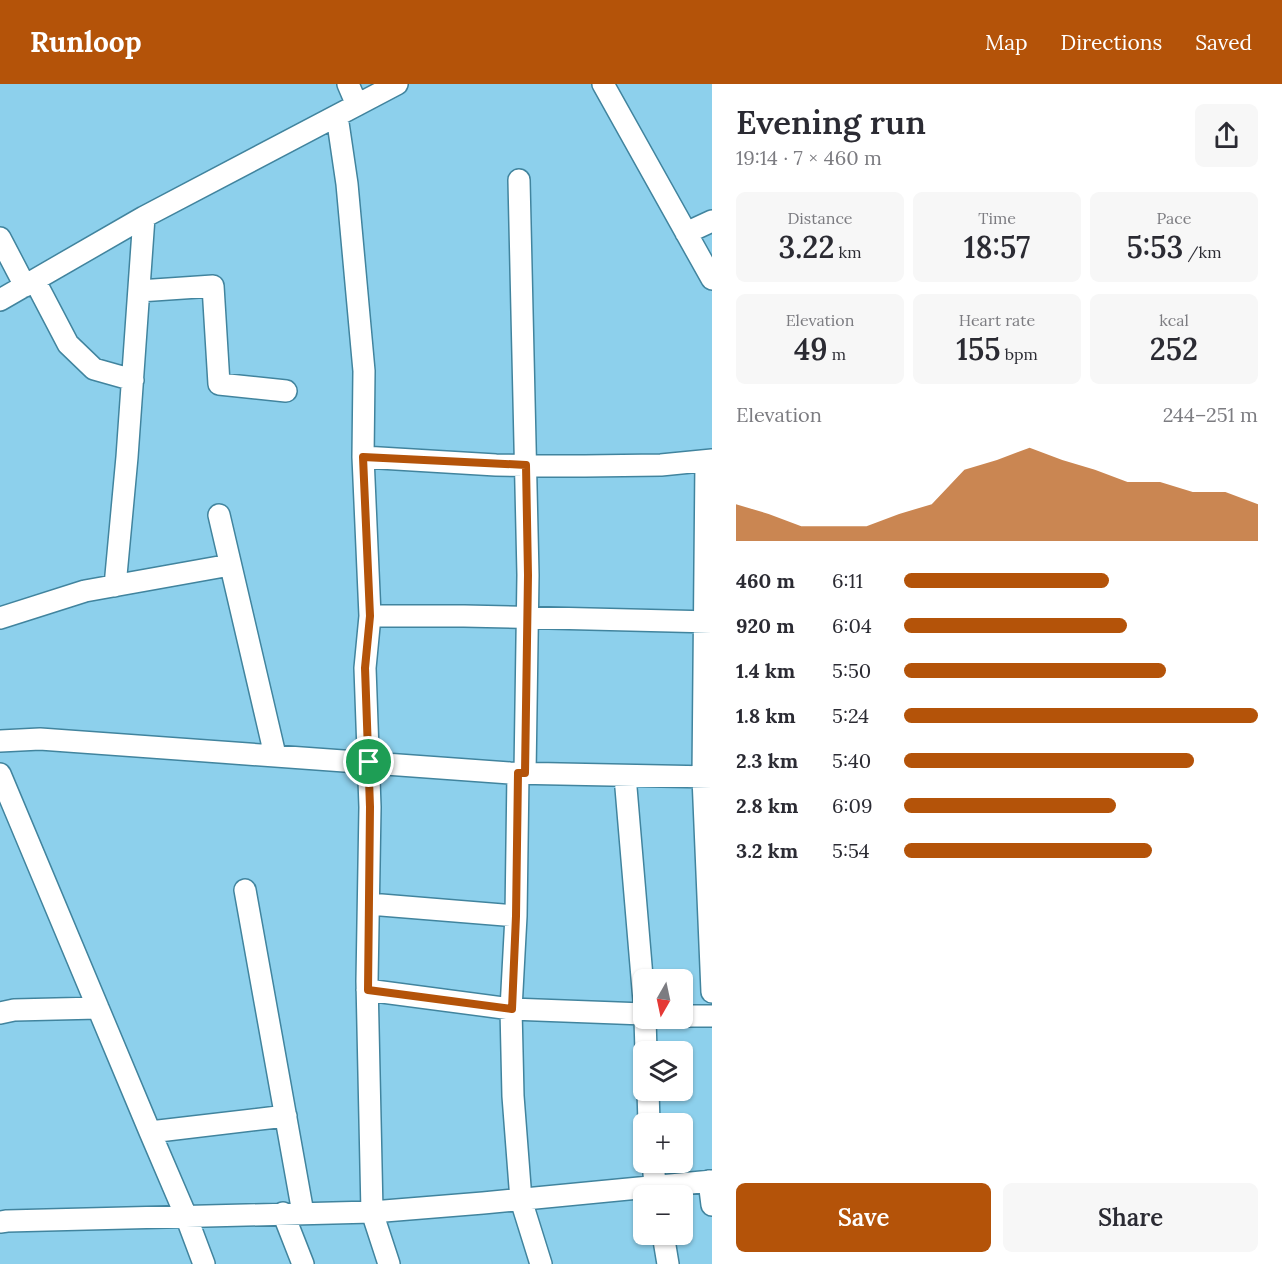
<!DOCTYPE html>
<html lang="en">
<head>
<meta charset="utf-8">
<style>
	:root { --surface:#fff; --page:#f7f7f7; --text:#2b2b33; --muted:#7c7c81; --accent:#b45309 }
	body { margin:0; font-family:Lora,serif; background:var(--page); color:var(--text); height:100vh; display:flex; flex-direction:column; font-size:22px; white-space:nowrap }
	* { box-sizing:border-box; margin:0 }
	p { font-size:20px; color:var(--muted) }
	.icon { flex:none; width:33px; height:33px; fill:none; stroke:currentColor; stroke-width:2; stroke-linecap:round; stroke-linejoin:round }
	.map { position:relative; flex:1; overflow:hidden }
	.drawer { display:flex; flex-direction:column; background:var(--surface); width:570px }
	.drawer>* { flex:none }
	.needle { width:39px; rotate:189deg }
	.buttons { position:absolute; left:633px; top:885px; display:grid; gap:12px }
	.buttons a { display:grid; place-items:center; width:60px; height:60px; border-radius:9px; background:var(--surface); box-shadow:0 2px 4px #0004; font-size:30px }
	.pin { position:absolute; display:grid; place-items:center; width:51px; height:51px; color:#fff; margin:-26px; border:3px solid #fff; border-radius:50%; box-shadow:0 2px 6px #0007 }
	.round { display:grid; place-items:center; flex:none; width:63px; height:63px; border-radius:9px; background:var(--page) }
	.overview { display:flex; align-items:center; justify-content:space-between; height:102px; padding:0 24px }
	h1 { font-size:33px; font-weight:600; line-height:45px }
	.figures { display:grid; grid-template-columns:repeat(3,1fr); gap:9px; height:102px; padding:6px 24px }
	.figures div { display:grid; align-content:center; border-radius:9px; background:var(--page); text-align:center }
	.figures b { font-size:30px; font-weight:600 }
	.figures small { font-size:16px; font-weight:400 }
	.figures p { font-size:16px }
	.chart { height:168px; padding:12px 24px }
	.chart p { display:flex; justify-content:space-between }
	.chart svg { width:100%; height:108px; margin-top:6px; fill:var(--accent); opacity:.7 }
	.action { display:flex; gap:12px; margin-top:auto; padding:12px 24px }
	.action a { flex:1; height:69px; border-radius:9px; background:var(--accent); color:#fff; font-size:24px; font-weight:600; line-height:69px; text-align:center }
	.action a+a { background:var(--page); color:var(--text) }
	ul { padding:0 24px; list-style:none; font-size:20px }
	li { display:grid; grid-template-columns:96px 72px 1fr; align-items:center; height:45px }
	li i { height:15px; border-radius:8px; background:var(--accent) }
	header { display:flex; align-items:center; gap:36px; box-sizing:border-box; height:84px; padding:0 30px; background:var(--accent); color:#fff }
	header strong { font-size:28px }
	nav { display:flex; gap:33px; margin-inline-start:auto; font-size:21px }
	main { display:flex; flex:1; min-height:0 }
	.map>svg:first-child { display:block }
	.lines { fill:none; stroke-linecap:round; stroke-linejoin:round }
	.minor-casing { stroke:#41849e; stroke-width:24 }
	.minor { stroke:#fff; stroke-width:21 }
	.route-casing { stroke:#fff; stroke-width:12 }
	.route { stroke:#b45309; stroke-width:8 }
</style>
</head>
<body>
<header>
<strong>Runloop</strong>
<nav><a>Map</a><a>Directions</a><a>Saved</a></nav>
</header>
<main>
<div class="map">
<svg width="712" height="1180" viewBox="0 0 712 1180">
	<rect width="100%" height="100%" fill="#8dd0ec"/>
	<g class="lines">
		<defs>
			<path id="minor" d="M 348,0 L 357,21
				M 603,0 L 712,195
				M 337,32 L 347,100 L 364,287 L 363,373 L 370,532 L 365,584 L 370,723 L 367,897 L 372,1128 L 389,1180
				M 519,96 L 528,491 L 525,689
				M 686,149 L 712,137
				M 0,154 L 25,202
				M 35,197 L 68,260 L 94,285 L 133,296
				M 139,207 L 213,202 L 219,300 L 286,307
				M 0,216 L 144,133 L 397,0
				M 363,373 L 496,381 L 585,382 L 661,381 L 712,376
				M 706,377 L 703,693 L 712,908
				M 219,431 L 275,671
				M 115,502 L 127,373 L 144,133
				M 370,532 L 464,532 L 712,538
				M 0,534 L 85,507 L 230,481
				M 0,657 L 40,655 L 510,689 L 712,693
				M 518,689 L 516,832 L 511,925 L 513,1012 L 521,1116 L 541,1180
				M 0,690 L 150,1048 L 186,1132 L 204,1180
				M 625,692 L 644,917
				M 245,806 L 303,1129
				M 369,820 L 516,832
				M 367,906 L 511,925 L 644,930
				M 0,929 L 14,926 L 98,924
				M 682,932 L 712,932
				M 645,934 L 646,968
				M 648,1006 L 649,1040
				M 150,1048 L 286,1032
				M 653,1078 L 656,1112
				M 709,1097 L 712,1121
				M 283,1129 L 303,1180
				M 0,1138 L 7,1137 L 372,1128 L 483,1119 L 712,1097
				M 663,1150 L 668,1180"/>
		</defs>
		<use href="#minor" class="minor-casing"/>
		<use href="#minor" class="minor"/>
	</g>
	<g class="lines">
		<defs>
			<path id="route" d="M 363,373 L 526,381 L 528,491 L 525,689 L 518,689 L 516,832 L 512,925 L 368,906 L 370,723 L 365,584 L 370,532 Z"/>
		</defs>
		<use href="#route" class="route-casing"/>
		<use href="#route" class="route"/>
	</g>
</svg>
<div class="buttons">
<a><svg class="needle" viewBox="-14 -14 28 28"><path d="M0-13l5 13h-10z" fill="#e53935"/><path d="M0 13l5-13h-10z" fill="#7c7c81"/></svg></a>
<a><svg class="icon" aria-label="layers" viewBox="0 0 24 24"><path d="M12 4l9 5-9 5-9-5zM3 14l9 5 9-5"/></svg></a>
<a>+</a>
<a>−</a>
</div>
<div class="pin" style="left:369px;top:678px;background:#1e9e55"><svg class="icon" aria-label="arrive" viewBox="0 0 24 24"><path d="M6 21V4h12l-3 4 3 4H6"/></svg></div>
</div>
<section class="drawer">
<div class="overview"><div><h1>Evening run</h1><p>19:14 · 7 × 460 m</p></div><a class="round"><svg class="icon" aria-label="share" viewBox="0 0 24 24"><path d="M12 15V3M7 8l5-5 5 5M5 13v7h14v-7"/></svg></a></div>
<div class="figures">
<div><p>Distance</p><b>3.22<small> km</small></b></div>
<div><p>Time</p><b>18:57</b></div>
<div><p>Pace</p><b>5:53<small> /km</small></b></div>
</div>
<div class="figures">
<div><p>Elevation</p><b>49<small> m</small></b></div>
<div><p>Heart rate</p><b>155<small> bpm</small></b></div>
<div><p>kcal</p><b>252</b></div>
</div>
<div class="chart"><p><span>Elevation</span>244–251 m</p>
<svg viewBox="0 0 160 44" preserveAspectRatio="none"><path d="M0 44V29L10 33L20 38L30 38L40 38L50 33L60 29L70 15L80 11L90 6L100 11L110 15L120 20L130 20L140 24L150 24L160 29V44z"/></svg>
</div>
<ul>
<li><b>460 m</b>6:11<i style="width:58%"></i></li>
<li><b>920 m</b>6:04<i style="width:63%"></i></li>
<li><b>1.4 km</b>5:50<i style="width:74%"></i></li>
<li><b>1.8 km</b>5:24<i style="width:100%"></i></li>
<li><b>2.3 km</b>5:40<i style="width:82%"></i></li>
<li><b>2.8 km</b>6:09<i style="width:60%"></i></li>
<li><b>3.2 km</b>5:54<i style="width:70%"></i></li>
</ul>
<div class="action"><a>Save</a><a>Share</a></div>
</section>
</main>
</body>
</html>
